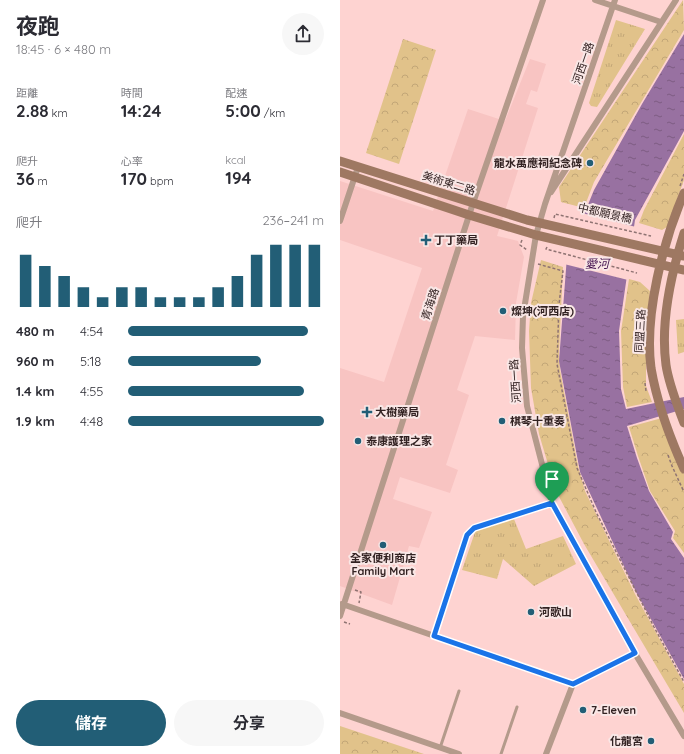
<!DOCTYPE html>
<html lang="zh-TW">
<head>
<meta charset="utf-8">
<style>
	:root { --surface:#fff; --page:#f7f7f7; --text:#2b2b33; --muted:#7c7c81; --accent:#225e76 }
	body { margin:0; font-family:Quicksand,"Noto Sans TC",sans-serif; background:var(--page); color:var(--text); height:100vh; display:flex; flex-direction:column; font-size:15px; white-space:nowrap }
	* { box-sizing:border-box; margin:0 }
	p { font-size:13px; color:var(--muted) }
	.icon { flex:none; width:22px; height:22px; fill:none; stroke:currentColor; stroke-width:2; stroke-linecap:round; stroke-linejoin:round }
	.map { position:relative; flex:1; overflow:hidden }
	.side { display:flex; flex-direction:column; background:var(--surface); width:340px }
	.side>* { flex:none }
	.pin { position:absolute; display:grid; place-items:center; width:34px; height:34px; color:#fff; margin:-41px -17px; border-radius:50% 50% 50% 0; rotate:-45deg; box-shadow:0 0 4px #0007 }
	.pin .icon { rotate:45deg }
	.round { display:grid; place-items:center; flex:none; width:42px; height:42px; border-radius:21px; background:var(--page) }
	.overview { display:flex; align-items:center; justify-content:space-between; height:68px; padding:0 16px }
	h1 { font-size:22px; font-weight:700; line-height:30px }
	.metrics { display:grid; grid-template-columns:repeat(3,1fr); gap:6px; height:68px; padding:4px 16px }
	.metrics div { display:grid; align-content:center }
	.metrics b { font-size:17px; font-weight:700 }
	.metrics small { font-size:11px; font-weight:400 }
	.metrics p { font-size:11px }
	.chart { height:112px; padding:8px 16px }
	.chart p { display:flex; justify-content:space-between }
	.chart svg { width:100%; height:72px; margin-top:4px; stroke:var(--accent); stroke-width:6 }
	.button { display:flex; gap:8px; margin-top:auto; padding:8px 16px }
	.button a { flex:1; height:46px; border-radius:24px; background:var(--accent); color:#fff; font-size:16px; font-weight:700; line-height:46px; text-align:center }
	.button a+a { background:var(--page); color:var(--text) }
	ul { padding:0 16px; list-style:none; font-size:13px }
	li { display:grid; grid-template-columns:64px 48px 1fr; align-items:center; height:30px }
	li i { height:10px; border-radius:5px; background:var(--accent) }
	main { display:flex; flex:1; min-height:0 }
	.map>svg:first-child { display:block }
	.built { fill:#f8c4c2 }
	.grass { fill:url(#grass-tufts) }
	.park { fill:url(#park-crowns) }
	.water { fill:url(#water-ripples) }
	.pier { fill:#fed3d1 }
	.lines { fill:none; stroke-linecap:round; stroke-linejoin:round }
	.path { stroke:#8f7372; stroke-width:1.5; stroke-dasharray:3 2; stroke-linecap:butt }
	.lane { stroke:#b49a8b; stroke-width:3 }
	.street { stroke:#b49a8b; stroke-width:6 }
	.secondary { stroke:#9e7862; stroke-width:9 }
	.route-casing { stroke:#fff; stroke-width:8 }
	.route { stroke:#1a73e8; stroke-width:5 }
	.poi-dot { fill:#225e76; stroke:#f9e7e6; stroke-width:1.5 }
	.labels { text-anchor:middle; stroke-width:4; stroke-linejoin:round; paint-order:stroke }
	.street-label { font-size:11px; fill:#322222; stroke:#f9e7e6 }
	.poi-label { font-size:11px; font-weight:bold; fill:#322222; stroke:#f9e7e6; text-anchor:start }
	.water-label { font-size:12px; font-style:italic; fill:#44124f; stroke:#f9e7e6 }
</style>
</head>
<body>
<main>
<section class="side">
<div class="overview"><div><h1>夜跑</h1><p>18:45 · 6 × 480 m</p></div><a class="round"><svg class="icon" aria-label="share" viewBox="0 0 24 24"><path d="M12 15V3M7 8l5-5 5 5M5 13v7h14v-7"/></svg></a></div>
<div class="metrics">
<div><p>距離</p><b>2.88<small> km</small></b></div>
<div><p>時間</p><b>14:24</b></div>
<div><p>配速</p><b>5:00<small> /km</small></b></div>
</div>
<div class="metrics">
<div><p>爬升</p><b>36<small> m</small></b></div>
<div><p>心率</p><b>170<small> bpm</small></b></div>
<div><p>kcal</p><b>194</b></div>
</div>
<div class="chart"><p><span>爬升</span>236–241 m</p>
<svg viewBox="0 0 160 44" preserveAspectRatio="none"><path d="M5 44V12M15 44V19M25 44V25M35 44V32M45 44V38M55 44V32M65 44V32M75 44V38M85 44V38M95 44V38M105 44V32M115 44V25M125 44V12M135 44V6M145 44V6M155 44V6"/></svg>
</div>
<ul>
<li><b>480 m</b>4:54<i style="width:92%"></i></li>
<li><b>960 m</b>5:18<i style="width:68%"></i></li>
<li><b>1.4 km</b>4:55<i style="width:90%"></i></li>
<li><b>1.9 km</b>4:48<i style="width:100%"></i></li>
</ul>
<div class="button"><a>儲存</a><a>分享</a></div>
</section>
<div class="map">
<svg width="344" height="754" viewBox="0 0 344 754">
	<defs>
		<pattern id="grass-tufts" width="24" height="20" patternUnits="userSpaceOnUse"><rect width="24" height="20" fill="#e1c28a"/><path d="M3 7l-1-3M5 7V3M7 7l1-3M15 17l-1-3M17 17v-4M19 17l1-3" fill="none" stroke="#c2a677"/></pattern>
		<pattern id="park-crowns" width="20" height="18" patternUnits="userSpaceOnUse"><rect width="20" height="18" fill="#e1c28a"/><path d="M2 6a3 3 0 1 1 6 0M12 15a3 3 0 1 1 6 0" fill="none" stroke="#c2a677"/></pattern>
		<pattern id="water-ripples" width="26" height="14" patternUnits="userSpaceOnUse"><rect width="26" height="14" fill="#9871a1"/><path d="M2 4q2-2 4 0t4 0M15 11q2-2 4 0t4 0" fill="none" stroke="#7d5c83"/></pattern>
	</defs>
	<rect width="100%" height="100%" fill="#fed3d1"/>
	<path class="built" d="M 190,59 L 206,64 L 197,92 L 191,90 L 186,104 L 198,108 L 157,236 L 178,241 L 184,257 L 176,303 L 175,340 L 135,336 L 117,390 L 129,395 L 106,465 L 118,470 L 110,493 L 60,477 L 53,499 L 92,512 L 79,548 L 69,546 L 52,605 L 0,586 L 0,368 L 44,382 L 82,268 L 0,240 L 0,181 L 93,211 L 128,109 L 165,121 Z"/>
	<path class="grass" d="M 276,20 L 305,29 L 257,107 L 251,106 L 249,103 Z
		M 344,319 L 344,352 L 338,354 L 336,320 Z
		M 174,519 L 186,549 L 223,536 L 236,564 L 194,586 L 163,559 L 157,579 L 122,570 L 135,532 L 141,528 Z"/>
	<path class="park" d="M 343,0 L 344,30 L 254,182 L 244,208 L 221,202 L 219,187 Z
		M 63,39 L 96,50 L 59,164 L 26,153 Z
		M 344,134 L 344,180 L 327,227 L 322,230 L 299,223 L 304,210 Z
		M 201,260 L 223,267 L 219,354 L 220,370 L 238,466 L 245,491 L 295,594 L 344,684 L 344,713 L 244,544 L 216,491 L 199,434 L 191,388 L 189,331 L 191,303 Z
		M 289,279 L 300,282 L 310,291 L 306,333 L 306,386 L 312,402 L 287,407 L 283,387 L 281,331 Z
		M 322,418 L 344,474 L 344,553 L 333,538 L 335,531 L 310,491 L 298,456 L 289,427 Z
		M 0,726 L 84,754 L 0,754 Z"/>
	<path class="water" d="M 344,34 L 344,131 L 295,220 L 279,331 L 281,389 L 286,409 L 344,397 L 344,409 L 287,426 L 297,458 L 309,491 L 333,532 L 331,539 L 344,558 L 344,679 L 296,592 L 240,472 L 219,361 L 227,256 L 254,190 L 302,104 Z"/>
	<path class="pier" d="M 242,213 L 296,227 L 288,280 L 224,264 L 225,256 Z"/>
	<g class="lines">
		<path class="path" d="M 340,186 L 344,174
			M 214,218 L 215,214 L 311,236
			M 182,240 L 180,245 L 187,250
			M 207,247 L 206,249 L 297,273
			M 198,264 L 223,271 L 219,304 L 217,364 L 237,468 L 256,512 L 314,627 L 344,682
			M 305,383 L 306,391
			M 328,455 L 332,466 L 344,492
			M 15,590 L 21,592 L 19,603
			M 4,622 L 10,624"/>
		<path class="lane" d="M 94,636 L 127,535 L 134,528 L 212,504
			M 100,748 L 119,691
			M 161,754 L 177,707"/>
		<path class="street" d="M 255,0 L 321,22
			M 275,0 L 205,204 L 196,235 L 183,316 L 182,348 L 187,406 L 212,503 L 287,640 L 344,736
			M 211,192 L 336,0
			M 0,221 L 18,167
			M 2,604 L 233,684
			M 0,616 L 133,203 L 203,0
			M 0,713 L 119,754
			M 206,754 L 233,684 L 295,653"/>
		<path class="secondary" d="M 0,161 L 187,220 L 344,256
			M 0,172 L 129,215 L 196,235 L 344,270
			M 344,193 C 323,242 304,315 311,368 C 317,403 330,438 344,469
			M 344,233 C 331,274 320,321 326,365 C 329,385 337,404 344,423"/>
	</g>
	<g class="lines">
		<defs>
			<path id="route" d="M 212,503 L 295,653 L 233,684 L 94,636 L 127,535 L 134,528 Z"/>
		</defs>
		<use href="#route" class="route-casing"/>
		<use href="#route" class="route"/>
	</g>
	<g class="poi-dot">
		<circle cx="250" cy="163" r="4"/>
		<path d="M84 234h4v4h4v4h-4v4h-4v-4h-4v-4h4z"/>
		<circle cx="163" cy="311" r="4"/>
		<path d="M25 406h4v4h4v4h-4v4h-4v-4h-4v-4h4z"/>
		<circle cx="162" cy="421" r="4"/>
		<circle cx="18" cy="441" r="4"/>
		<circle cx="43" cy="545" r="4"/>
		<circle cx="191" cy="612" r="4"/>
		<circle cx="243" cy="710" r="4"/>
		<circle cx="311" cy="741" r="4"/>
	</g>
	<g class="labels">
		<g class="street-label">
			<text transform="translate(243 63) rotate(-71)" y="4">河西一路</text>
			<text transform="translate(109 183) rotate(17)" y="4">美術東二路</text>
			<text transform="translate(265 213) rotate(13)" y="4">中都願景橋</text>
			<text transform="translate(90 304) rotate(-72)" y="4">青海路</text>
			<text transform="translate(300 331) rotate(-87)" y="4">同盟三路</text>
			<text transform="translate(175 381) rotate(-94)" y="4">河西一路</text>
		</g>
		<g class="poi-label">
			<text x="242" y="167" text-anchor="end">龍水萬應祠紀念碑</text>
			<text x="94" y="244">丁丁藥局</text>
			<text x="171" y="315">燦坤(河西店)</text>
			<text x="35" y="416">大樹藥局</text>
			<text x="170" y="425">棋琴十重奏</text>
			<text x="26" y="445">泰康護理之家</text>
			<text x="43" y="562" text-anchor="middle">全家便利商店<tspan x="43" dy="13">Family Mart</tspan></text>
			<text x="199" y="616">河歌山</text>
			<text x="251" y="714">7-Eleven</text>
			<text x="303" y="745" text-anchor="end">化龍宮</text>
		</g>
		<g class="water-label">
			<text x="257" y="268">愛河</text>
		</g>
	</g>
</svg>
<div class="pin" style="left:212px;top:503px;background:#1e9e55"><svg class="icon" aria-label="arrive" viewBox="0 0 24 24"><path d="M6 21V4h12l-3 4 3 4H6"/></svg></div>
</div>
</main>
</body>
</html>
